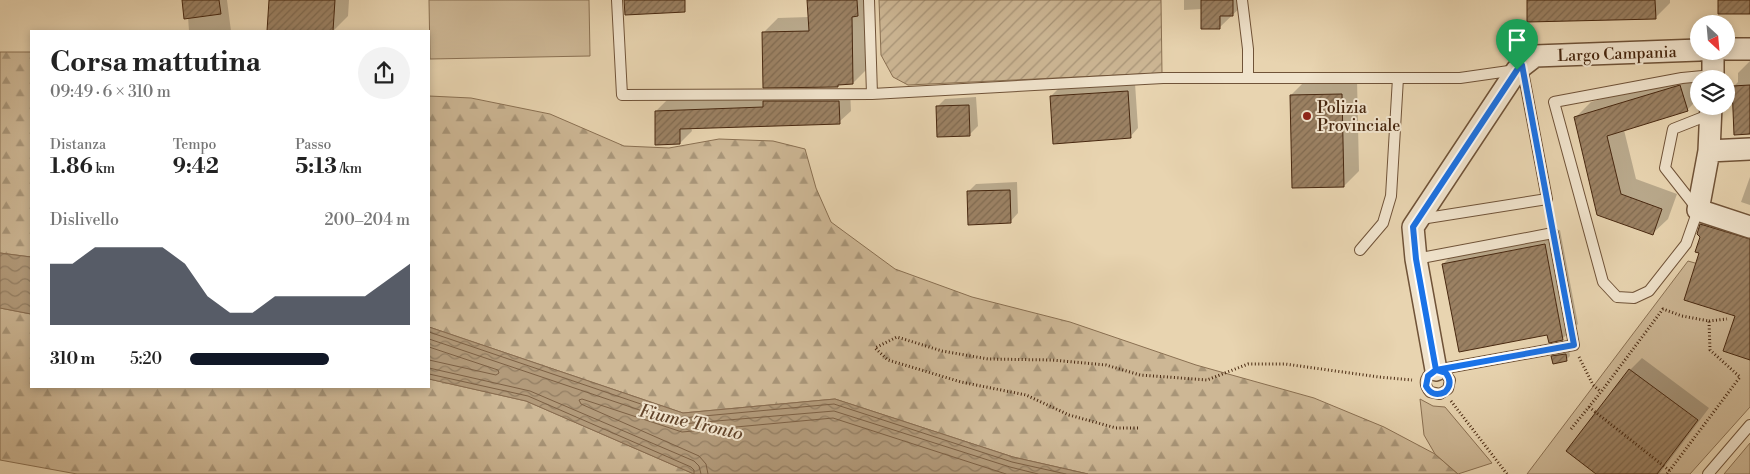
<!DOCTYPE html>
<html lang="it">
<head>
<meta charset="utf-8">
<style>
	:root { --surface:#fff; --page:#f2f2f2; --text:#222; --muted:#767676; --accent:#111827 }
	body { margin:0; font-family:"Libre Bodoni",serif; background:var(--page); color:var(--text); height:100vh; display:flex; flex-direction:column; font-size:19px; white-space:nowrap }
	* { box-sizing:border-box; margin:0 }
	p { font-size:16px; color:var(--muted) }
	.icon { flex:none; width:28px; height:28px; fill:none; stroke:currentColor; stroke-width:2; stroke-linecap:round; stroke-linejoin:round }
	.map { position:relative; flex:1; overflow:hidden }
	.drawer { position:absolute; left:30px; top:30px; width:400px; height:358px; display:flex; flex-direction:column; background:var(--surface); border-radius:0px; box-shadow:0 2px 8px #0003 }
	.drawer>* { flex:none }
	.needle { width:32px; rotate:154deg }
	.controls { position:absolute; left:1690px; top:15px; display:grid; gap:10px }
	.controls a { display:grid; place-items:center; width:45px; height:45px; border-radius:50%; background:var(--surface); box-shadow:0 2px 8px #0003; font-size:25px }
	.pin { position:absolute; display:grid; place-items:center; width:42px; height:42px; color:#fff; margin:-51px -21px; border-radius:50% 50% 50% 0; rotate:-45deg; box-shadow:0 0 5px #0007 }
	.pin .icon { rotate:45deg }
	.round { display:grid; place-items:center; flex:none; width:52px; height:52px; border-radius:26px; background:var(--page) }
	.overview { display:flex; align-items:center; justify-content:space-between; height:85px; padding:0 20px }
	h1 { font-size:28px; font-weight:700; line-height:38px }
	.stats { display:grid; grid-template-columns:repeat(3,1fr); gap:8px; height:85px; padding:5px 20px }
	.stats div { display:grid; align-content:center }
	.stats b { font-size:21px; font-weight:700 }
	.stats small { font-size:14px; font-weight:400 }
	.stats p { font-size:14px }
	.chart { height:140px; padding:10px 20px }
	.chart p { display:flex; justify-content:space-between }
	.chart svg { width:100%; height:90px; margin-top:5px; fill:var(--accent); opacity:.7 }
	ul { padding:0 20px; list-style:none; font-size:16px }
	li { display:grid; grid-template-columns:80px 60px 1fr; align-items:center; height:38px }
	li i { height:12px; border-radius:6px; background:var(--accent) }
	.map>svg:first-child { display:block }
	.forest { fill:url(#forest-firs); stroke:#8a7052 }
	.park { fill:#cdb795; stroke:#8a7052 }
	.garden { fill:url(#garden-furrows); stroke:#8a7052 }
	.water { fill:url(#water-waves); stroke:#886c50 }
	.shadow { fill:#0003 }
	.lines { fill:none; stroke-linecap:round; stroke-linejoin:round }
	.shore { stroke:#7d6145; stroke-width:1 }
	.building { fill:url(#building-hatch); stroke:#482810 }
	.service-casing { stroke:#705338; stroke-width:12 }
	.minor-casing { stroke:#705338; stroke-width:24 }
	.path { stroke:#482810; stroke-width:3; stroke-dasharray:1 2.5; stroke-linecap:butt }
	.service { stroke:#f0e3cc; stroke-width:10 }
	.minor { stroke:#f0e3cc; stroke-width:21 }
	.route-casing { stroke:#fff; stroke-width:10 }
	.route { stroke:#1a73e8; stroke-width:6 }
	.poi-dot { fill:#8f2418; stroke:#f0e3cc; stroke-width:2 }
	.labels { text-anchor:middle; stroke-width:4; stroke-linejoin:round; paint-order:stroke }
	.street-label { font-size:16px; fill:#482810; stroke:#f0e3cc }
	.poi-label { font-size:16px; fill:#482810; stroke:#f0e3cc; text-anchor:start }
	.water-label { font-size:18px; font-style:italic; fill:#62442a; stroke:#f0e3cc }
</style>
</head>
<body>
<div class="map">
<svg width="1750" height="474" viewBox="0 0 1750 474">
	<defs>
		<pattern id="forest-firs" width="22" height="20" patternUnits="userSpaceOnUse" patternTransform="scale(1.25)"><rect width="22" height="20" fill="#cdb795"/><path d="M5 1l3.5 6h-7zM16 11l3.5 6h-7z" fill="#a89578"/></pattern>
		<pattern id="garden-furrows" width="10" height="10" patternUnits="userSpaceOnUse" patternTransform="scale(1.25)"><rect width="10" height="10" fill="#cdb795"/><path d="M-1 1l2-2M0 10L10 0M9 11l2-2" fill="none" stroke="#a89578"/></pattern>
		<pattern id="water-waves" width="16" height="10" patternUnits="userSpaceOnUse" patternTransform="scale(1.25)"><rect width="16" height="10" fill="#b29a7a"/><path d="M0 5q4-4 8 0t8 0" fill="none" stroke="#937e63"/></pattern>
		<pattern id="building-hatch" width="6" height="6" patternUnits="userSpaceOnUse" patternTransform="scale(1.25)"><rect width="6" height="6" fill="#9b8163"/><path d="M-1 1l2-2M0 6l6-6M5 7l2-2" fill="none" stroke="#806a50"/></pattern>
	</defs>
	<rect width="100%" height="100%" fill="#e8d4b0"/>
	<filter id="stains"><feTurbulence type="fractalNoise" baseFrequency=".004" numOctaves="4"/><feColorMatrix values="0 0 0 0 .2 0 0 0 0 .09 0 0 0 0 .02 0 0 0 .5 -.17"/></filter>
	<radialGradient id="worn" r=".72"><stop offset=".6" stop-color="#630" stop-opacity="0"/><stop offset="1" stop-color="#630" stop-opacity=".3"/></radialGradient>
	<path class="forest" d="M 0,52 L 31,52 L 31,257 L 0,253 Z
		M 429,96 L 471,98 L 550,114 L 624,146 L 669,148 L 719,139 L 773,141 L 805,149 L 816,188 L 831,222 L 895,269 L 972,297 L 1070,322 L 1196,365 L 1314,398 L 1384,427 L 1435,454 L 1458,474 L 1088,474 L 1013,457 L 835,399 L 683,413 L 429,327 Z
		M 0,308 L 31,314 L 31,386 L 429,386 L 429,379 L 526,401 L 694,474 L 77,474 L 0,460 Z"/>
	<path class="park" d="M 429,0 L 589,0 L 590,56 L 430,59 Z
		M 1688,261 L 1750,279 L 1750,407 L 1690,474 L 1527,474 Z
		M 1420,399 L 1433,406 L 1445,407 L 1492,463 L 1458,474 L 1435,454 L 1424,435 Z
		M 1750,443 L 1750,474 L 1724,474 Z"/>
	<path class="garden" d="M 879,0 L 1161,0 L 1162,73 L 908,85 L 893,77 L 881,55 Z"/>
	<path class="water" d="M 0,253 L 31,257 L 31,314 L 0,308 Z
		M 429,327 L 683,413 L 835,399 L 1013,457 L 1088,474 L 694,474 L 526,401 L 429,379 Z"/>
	<path class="shadow" d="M 183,0 L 227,0 L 231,31 L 189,31 L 188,17 Z
		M 270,0 L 349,0 L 348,16 L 333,31 L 292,29 L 290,31 L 268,31 Z
		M 809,0 L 873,0 L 868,68 L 853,83 L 840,83 L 838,86 L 763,33 L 778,18 L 809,17 Z
		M 1184,0 L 1248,0 L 1220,27 L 1202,9 L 1184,10 Z
		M 1528,0 L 1670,0 L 1670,3 L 1655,18 Z
		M 1750,61 L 1750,133 L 1733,87 L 1738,82 L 1738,73 Z
		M 1695,71 L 1699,83 L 1699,98 L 1687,110 L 1624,130 L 1636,179 L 1677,194 L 1668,219 L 1652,234 L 1598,215 L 1575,118 L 1591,102 Z
		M 1357,79 L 1359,171 L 1344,186 L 1291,95 L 1306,80 Z
		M 1135,83 L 1138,128 L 1130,137 L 1051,96 L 1059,88 Z
		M 850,90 L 851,111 L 839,122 L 691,127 L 692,131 L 680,143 L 656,111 L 667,100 Z
		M 976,97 L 978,126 L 970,134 L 937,107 L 945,99 Z
		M 1750,177 L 1750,205 L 1741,202 Z
		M 1017,182 L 1018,213 L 1010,222 L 968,192 L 976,184 Z
		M 1713,213 L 1750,225 L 1750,359 L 1736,315 L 1701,252 L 1701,225 Z
		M 1560,230 L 1578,324 L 1562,339 L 1548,334 L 1443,264 L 1458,249 Z
		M 1569,350 L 1570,356 L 1566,360 L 1553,356 L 1557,353 Z
		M 1642,358 L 1709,408 L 1659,474 L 1598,474 L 1630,370 Z"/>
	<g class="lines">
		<path class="shore" d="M 429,332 L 682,418 L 834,404 L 1012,462 L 1066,474
			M 429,339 L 681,424 L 834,411 L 1010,467 L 1038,474
			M 429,347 L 498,370 L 499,373 L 496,375 L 429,360
			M 429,368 L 530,391 L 694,461 L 699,466 L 701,474
			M 429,374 L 528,396 L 691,467 L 694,470 L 694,474
			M 708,474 L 706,464 L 699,456 L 581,404 L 579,400 L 582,399 L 682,432 L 833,418 L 1006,474"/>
	</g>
	<path class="building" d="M 182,0 L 219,0 L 221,14 L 184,19 Z
		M 269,0 L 335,0 L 333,31 L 267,31 Z
		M 624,0 L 685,0 L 685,12 L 625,15 Z
		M 807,0 L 857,0 L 858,16 L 852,17 L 853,84 L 838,85 L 838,87 L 763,88 L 762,32 L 809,31 Z
		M 1201,0 L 1233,0 L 1233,16 L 1220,16 L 1220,29 L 1201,29 Z
		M 1527,0 L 1655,0 L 1656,19 L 1527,22 Z
		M 1718,0 L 1750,0 L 1750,14 L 1718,14 Z
		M 1680,85 L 1688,111 L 1607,136 L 1621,194 L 1662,209 L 1653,235 L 1597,215 L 1574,117 Z
		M 1750,85 L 1750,134 L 1734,135 L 1732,86 Z
		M 1128,91 L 1131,138 L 1053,144 L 1050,96 Z
		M 1342,94 L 1344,187 L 1292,188 L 1290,95 Z
		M 763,101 L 839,101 L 840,124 L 680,129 L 680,144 L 655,145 L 655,111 L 763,107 Z
		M 969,105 L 970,136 L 937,137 L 936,106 Z
		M 1010,190 L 1011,223 L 968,225 L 967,191 Z
		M 1700,224 L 1750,239 L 1750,360 L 1723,351 L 1735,316 L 1684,300 L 1699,253 L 1695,252 L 1700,237 L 1697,234 Z
		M 1545,244 L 1563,340 L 1549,343 L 1547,335 L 1459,352 L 1442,264 Z
		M 1566,354 L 1567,361 L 1553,364 L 1551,356 Z
		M 1629,369 L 1698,420 L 1657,474 L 1596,474 L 1566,451 Z"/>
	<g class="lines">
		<defs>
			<path id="service" d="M 617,0 L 622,95 L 872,94
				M 869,0 L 872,94 L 1163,78 L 1460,78 L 1516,70
				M 1242,0 L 1248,49 L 1248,77
				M 1711,114 L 1673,129 L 1665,168 L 1698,210 L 1686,244 L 1649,291 L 1634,298 L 1617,297 L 1603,282 L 1554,102 L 1682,78 L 1713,75
				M 1421,219 L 1547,199 L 1522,66
				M 1360,250 L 1383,223 L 1391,196 L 1398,78
				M 1416,259 L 1553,233 L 1574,345 L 1436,370 C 1426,374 1422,383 1430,392 L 1440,394 L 1448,389 L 1450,380 L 1445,373 L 1436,370
				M 1708,474 L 1750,425"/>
			<path id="minor" d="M 1726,49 L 1750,49
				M 1713,79 L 1713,51
				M 1711,106 L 1709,151 L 1698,210 L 1750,227
				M 1709,151 L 1750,149
				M 1436,370 L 1416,259 L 1413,227 L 1517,70 L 1535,56 L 1699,50"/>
		</defs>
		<use href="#service" class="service-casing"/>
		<use href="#minor" class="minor-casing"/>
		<path class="path" d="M 1709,321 L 1727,319
			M 1579,357 L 1593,385 L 1601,392
			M 1451,401 L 1507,474
			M 1589,407 L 1670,471
			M 1138,428 L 1116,428 L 1069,415 L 1026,395 L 961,382 L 888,360 L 875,348 L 897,337 L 942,351 L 988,359 L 1052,360 L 1106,365 L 1140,375 L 1207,380 L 1248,364 L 1285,364 L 1379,377 L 1412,380
			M 1571,429 L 1601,392 L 1663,309 L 1682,316 L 1709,321 L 1710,350 L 1740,377 L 1667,474"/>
		<use href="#service" class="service"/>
		<use href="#minor" class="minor"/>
	</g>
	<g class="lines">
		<defs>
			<path id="route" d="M 1517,70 L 1413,227 L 1416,259 L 1436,370 L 1428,376 L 1426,386 C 1430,394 1437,396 1445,392 C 1451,386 1451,380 1446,373 L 1436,370 L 1574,345 L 1522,65 L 1517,70"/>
		</defs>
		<use href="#route" class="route-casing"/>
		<use href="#route" class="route"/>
	</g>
	<circle class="poi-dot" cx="1307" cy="116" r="5"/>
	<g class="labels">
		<g class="street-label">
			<text transform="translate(1617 53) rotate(-2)" y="6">Largo Campania</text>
		</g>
		<g class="poi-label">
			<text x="1317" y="113">Polizia<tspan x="1317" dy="18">Provinciale</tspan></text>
		</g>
		<g class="water-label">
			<text transform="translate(691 422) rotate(13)" y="6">Fiume Tronto</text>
		</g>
	</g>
	<rect width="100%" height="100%" filter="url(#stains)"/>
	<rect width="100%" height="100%" fill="url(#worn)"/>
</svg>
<div class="controls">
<a><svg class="needle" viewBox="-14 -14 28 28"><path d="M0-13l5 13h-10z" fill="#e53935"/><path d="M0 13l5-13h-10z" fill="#767676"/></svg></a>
<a><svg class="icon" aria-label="layers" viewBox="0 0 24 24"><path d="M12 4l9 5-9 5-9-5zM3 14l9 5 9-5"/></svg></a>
</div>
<div class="pin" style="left:1517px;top:70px;background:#1e9e55"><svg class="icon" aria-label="arrive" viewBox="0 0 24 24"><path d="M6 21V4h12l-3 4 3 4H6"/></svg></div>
<section class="drawer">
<div class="overview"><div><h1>Corsa mattutina</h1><p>09:49 · 6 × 310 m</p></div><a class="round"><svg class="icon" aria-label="share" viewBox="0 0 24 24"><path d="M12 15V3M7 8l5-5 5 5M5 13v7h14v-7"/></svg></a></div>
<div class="stats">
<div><p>Distanza</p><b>1.86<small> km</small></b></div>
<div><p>Tempo</p><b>9:42</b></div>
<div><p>Passo</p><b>5:13<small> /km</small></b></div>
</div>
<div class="chart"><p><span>Dislivello</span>200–204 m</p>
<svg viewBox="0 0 160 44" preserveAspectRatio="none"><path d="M0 44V14L10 14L20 6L30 6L40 6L50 6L60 14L70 30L80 38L90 38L100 30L110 30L120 30L130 30L140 30L150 22L160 14V44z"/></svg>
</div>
<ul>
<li><b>310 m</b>5:20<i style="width:63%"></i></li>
</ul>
</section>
</div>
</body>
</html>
